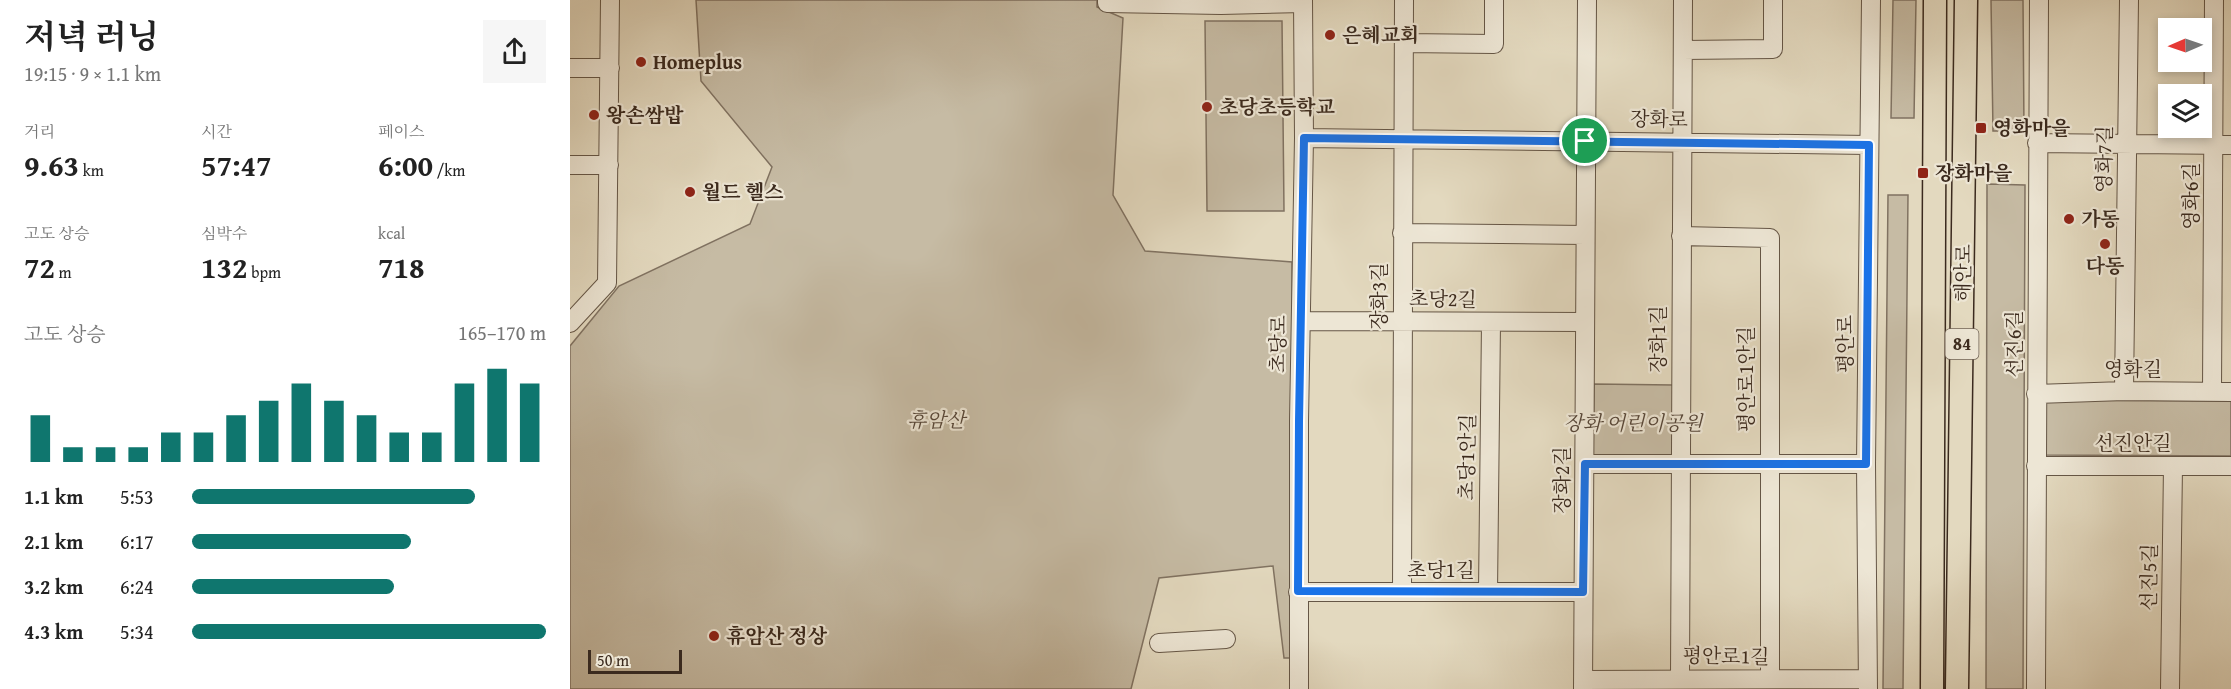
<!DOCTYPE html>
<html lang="ko">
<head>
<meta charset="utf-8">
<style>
	:root { --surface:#fff; --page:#f6f6f6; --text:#222; --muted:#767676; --accent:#0f766e }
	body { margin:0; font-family:"Gentium Book Plus","Noto Serif KR",serif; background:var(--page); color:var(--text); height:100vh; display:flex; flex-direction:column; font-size:22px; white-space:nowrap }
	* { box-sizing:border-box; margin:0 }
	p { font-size:20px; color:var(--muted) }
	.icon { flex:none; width:33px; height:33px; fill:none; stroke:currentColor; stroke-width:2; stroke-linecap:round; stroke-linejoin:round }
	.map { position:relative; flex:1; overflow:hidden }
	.panel { display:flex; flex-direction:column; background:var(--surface); width:570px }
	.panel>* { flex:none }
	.needle { width:39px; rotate:268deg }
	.fabs { position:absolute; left:1588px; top:18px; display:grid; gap:12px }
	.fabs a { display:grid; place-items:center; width:54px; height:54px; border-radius:0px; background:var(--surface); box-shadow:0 3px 9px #0003; font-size:30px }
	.scale { position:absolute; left:18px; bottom:15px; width:94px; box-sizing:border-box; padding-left:6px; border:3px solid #3b2a1e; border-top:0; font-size:16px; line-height:21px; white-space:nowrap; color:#3b2a1e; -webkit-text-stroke:4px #ede6d5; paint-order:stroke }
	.pin { position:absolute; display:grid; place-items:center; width:51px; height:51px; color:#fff; margin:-26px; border:3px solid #fff; border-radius:50%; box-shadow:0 2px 6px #0007 }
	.round { display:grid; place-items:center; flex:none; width:63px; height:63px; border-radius:0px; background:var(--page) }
	.head { display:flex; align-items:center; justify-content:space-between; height:102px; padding:0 24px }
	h1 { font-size:33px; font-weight:700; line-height:45px }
	.stats { display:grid; grid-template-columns:repeat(3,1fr); gap:9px; height:102px; padding:6px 24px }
	.stats div { display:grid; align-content:center }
	.stats b { font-size:30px; font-weight:700 }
	.stats small { font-size:16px; font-weight:400 }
	.stats p { font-size:16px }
	.chart { height:168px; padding:12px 24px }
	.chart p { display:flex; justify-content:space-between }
	.chart svg { width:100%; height:108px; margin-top:6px; stroke:var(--accent); stroke-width:6 }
	ul { padding:0 24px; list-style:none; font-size:20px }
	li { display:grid; grid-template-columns:96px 72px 1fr; align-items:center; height:45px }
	li i { height:15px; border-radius:8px; background:var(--accent) }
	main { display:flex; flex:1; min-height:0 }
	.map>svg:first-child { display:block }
	.green { fill:#c6bba4; stroke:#807261; stroke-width:1.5 }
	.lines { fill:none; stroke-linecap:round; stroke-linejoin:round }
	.minor-casing { stroke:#655646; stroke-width:20 }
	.major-casing { stroke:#3b2a1e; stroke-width:25 }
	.minor { stroke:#ede6d5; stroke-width:18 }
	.major { stroke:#e3d9bf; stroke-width:22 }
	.route-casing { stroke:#fff; stroke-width:12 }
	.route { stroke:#1a73e8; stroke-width:8 }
	.poi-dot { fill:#8f2418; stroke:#ede6d5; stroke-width:2 }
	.labels { text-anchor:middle; stroke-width:4.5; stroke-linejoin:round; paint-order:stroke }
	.shield { fill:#ede6d5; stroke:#706255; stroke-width:1.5 }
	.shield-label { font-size:18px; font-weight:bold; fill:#3b2a1e }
	.poi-label { font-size:20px; font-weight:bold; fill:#3b2a1e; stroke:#ede6d5; text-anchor:start }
	.street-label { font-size:20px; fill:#3b2a1e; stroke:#ede6d5 }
	.park-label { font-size:20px; font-style:italic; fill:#574739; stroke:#ede6d5 }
</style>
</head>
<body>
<main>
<section class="panel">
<div class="head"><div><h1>저녁 러닝</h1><p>19:15 · 9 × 1.1 km</p></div><a class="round"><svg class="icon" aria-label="share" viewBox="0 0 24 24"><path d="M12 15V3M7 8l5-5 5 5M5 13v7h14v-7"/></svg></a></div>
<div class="stats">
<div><p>거리</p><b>9.63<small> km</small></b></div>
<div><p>시간</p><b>57:47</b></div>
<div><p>페이스</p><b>6:00<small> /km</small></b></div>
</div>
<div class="stats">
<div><p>고도 상승</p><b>72<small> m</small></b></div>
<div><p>심박수</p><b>132<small> bpm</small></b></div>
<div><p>kcal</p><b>718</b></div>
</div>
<div class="chart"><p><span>고도 상승</span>165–170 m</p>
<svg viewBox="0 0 160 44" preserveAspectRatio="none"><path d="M5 44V25M15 44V38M25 44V38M35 44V38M45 44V32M55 44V32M65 44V25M75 44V19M85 44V12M95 44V19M105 44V25M115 44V32M125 44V32M135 44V12M145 44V6M155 44V12"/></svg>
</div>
<ul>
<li><b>1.1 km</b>5:53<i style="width:80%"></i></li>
<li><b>2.1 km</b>6:17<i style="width:62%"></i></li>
<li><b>3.2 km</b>6:24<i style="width:57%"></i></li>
<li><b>4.3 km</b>5:34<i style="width:100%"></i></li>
</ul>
</section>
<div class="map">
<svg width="1661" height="689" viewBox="0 0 1661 689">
	<rect width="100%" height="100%" fill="#e3d9bf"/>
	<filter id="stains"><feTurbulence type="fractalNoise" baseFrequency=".00333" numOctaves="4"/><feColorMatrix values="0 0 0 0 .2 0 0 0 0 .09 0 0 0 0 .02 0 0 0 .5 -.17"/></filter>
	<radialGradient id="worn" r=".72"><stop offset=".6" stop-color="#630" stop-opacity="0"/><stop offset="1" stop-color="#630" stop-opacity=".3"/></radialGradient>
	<path class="green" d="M 126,0 L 527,0 L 527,7 L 553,18 L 543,195 L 575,251 L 722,262 L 724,658 L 714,658 L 703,566 L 589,578 L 561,689 L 0,689 L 0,346 L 49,286 L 180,224 L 202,167 L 131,81 Z
		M 1323,0 L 1346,0 L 1344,118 L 1321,118 Z
		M 1421,0 L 1453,0 L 1454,131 L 1423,131 Z
		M 635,21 L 712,21 L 714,211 L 637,211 Z
		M 1417,184 L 1455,185 L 1453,689 L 1416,689 Z
		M 1318,195 L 1338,195 L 1333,689 L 1313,689 Z
		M 1024,384 L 1103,385 L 1103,461 L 1023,461 Z
		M 1474,400 L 1661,401 L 1661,456 L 1473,455 Z"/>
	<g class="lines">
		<defs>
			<path id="minor" d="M 537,0 L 537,3 L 651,5 L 733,3
				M 834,43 L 924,44 L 924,0
				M 1113,50 L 1203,49 L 1203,0
				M 0,68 L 40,68
				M 734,138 L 1299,145
				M 1467,143 L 1661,145
				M 0,165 L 39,165
				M 832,233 L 1015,235
				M 1111,236 L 1200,238 L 1200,679
				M 731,321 L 1014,322
				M 0,323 L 37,283 L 40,0
				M 1554,391 L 1559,0
				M 1642,392 L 1644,0
				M 1466,394 L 1554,391 L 1661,392
				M 1015,464 L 1296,464
				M 1466,466 L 1661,466
				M 728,592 L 1013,592
				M 832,592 L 834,0
				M 918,592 L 921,322
				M 589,643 L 656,639
				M 1110,678 L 1113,0
				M 1013,680 L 1298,679
				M 729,689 L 729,421 L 734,138 L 733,0
				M 1013,689 L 1017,0
				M 1298,689 L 1296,464 L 1301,0
				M 1466,689 L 1469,0
				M 1600,689 L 1603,466"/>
			<path id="major" d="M 1362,689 L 1365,0
				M 1387,689 L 1396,0"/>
		</defs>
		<use href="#minor" class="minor-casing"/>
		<use href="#major" class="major-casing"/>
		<use href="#minor" class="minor"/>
		<use href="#major" class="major"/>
	</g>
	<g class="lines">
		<defs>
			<path id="route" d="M 734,138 L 1299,145 L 1296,464 L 1015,464 L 1013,592 L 728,591 L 729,421 Z"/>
		</defs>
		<use href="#route" class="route-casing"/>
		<use href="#route" class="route"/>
	</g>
	<g class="poi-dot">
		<circle cx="760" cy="35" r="6"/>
		<circle cx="71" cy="62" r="6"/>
		<circle cx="637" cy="107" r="6"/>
		<circle cx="24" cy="115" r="6"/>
		<rect x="1405" y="122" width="12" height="12" rx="3"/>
		<rect x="1347" y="167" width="12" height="12" rx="3"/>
		<circle cx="120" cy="192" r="6"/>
		<circle cx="1499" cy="219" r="6"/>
		<circle cx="1535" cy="244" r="6"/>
		<circle cx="144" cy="636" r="6"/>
	</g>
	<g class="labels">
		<rect class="shield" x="1375.5" y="329" width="33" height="30" rx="4.5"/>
		<g class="shield-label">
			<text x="1392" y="350">84</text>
		</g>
		<g class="poi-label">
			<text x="772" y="42">은혜교회</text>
			<text x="83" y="69">Homeplus</text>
			<text x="649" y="114">초당초등학교</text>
			<text x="36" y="122">왕손쌈밥</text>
			<text x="1423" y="135">영화마을</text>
			<text x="1365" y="180">장화마을</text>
			<text x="132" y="199">월드 헬스</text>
			<text x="1511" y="226">가동</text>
			<text x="1535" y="273" text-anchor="middle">다동</text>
			<text x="156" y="643">휴암산 정상</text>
		</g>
		<g class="street-label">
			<text transform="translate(1089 119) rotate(1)" y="7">장화로</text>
			<text transform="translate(1534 159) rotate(-89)" y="7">영화7길</text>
			<text transform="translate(1621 196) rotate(-90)" y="7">영화6길</text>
			<text transform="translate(1393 273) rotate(-89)" y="7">해안로</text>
			<text transform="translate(809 296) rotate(-90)" y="7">장화3길</text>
			<text transform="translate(873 299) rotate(1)" y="7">초당2길</text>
			<text transform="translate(1088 339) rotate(-90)" y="7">장화1길</text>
			<text transform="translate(708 344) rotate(-89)" y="7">초당로</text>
			<text transform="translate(1275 344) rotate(-90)" y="7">평안로</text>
			<text transform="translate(1444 344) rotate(-90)" y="7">선진6길</text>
			<text x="1563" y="376">영화길</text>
			<text transform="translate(1176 379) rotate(-90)" y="7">평안로1안길</text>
			<text x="1563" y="450">선진안길</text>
			<text transform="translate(897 457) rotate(-89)" y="7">초당1안길</text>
			<text transform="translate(992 480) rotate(-90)" y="7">장화2길</text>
			<text x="871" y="577">초당1길</text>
			<text transform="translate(1579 577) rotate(-89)" y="7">선진5길</text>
			<text transform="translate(1156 656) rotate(1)" y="7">평안로1길</text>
		</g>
		<g class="park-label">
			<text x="366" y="427">휴암산</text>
			<text x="1063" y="430">장화 어린이공원</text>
		</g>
	</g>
	<rect width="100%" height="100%" filter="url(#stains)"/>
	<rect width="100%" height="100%" fill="url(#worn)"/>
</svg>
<div class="fabs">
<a><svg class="needle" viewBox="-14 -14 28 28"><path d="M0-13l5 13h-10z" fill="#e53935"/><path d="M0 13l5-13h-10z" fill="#767676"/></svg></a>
<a><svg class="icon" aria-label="layers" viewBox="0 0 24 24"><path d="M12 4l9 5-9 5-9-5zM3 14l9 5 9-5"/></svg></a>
</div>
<div class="scale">50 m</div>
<div class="pin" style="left:1015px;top:141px;background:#1e9e55"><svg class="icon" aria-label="arrive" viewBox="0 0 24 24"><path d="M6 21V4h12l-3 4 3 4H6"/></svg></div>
</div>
</main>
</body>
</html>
